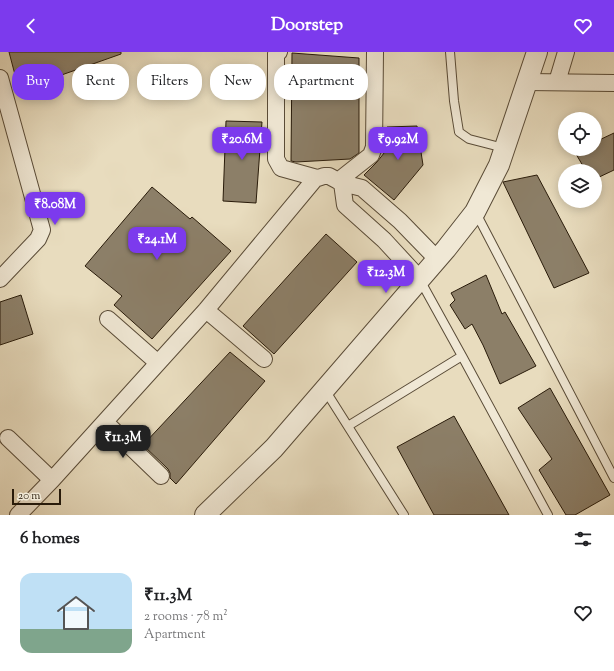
<!DOCTYPE html>
<meta charset="utf-8">
<style>
body{margin:0;font-family:"Sorts Mill Goudy",serif;background:#f6f6f6;color:#202124;height:100vh;display:flex;flex-direction:column;font-size:15px;white-space:nowrap}
*{box-sizing:border-box;margin:0}
p{font-size:13px;color:#757577}
.icon{flex:none;width:22px;height:22px;fill:none;stroke:currentColor;stroke-width:2;stroke-linecap:round;stroke-linejoin:round}
.map{position:relative;height:463px;overflow:hidden}
.sheet{display:flex;flex-direction:column;background:#fff;flex:1}
.sheet>*{flex:none}
.guide{position:absolute;left:12px;top:12px;width:400px;height:36px;display:flex;gap:8px}
.tools{position:absolute;left:558px;top:60px;display:grid;gap:8px}
.tools a{display:grid;place-items:center;width:44px;height:44px;border-radius:50%;background:#fff;box-shadow:0 2px 10px #0003;font-size:20px}
.scale{position:absolute;left:12px;bottom:10px;width:49px;box-sizing:border-box;padding-left:4px;border:2px solid #291b0a;border-top:0;font-size:11px;line-height:14px;white-space:nowrap;color:#291b0a;-webkit-text-stroke:3px #f0e8d5;paint-order:stroke}
.price{position:absolute;translate:-50% -34px;padding:0 9px;border-radius:8px;background:#7c3aed;color:#fff;font-size:13px;line-height:26px;filter:drop-shadow(0 1px 2px #0008)}
.price::after{content:'';position:absolute;left:50%;top:24px;width:12px;height:9px;margin-left:-6px;background:inherit;clip-path:polygon(0 0,100% 0,50% 100%)}
.price.active{background:#222;color:#fff}
ul{padding:0;list-style:none}
li{display:flex;align-items:center;gap:12px;height:100px;padding:0 20px}
li span{display:grid;place-items:center;flex:none;width:112px;height:80px;border-radius:12px;color:#555}
li>.icon{margin-inline-start:auto}
span .icon{width:48px;height:48px;fill:#fffc;stroke-width:1}
li b{font-size:17px}
h2{display:flex;justify-content:space-between;align-items:center;height:48px;padding:0 20px;font-size:17px}
.chip{padding:0 14px;border-radius:16px;background:#fff;box-shadow:0 2px 10px #0003;font-size:14px;line-height:36px}
.chip.active{background:#7c3aed;color:#fff}
header{display:flex;justify-content:space-between;align-items:center;height:52px;padding:0 20px;background:#7c3aed;color:#fff;font-size:18px;font-weight:700}
.map>svg:first-child{display:block}
.building{fill:#8c7f68;stroke:#291b0a}
.lines{fill:none;stroke-linecap:round;stroke-linejoin:round}
.service-casing{stroke:#594b37;stroke-width:10}
.minor-casing{stroke:#594b37;stroke-width:18}
.tertiary-casing{stroke:#594b37;stroke-width:22}
.service{stroke:#f0e8d5;stroke-width:8}
.minor{stroke:#f0e8d5;stroke-width:16}
.tertiary{stroke:#f0e8d5;stroke-width:20}
</style>
<header><svg class="icon" aria-label="back" viewBox="0 0 24 24"><path d="M15 5l-7 7 7 7"/></svg>Doorstep<svg class="icon" aria-label="heart" viewBox="0 0 24 24"><path d="M12 20l-8-8c-3-5 5-10 8-4 3-6 11-1 8 4z"/></svg></header>
<div class="map">
<svg width="614" height="463" viewBox="0 0 614 463">
<rect width="100%" height="100%" fill="#e8dcbe"/>
<filter id="stains"><feTurbulence type="fractalNoise" baseFrequency=".005" numOctaves="4"/><feColorMatrix values="0 0 0 0 .2 0 0 0 0 .09 0 0 0 0 .02 0 0 0 .5 -.17"/></filter>
<radialGradient id="worn" r=".72"><stop offset=".6" stop-color="#630" stop-opacity="0"/><stop offset="1" stop-color="#630" stop-opacity=".3"/></radialGradient>
<!-- building -->
<path class="building" d="M9 0H121V2L19 38Z
M292 1 359 6V101L350 107 296 110 291 109Z
M226 69 262 70 256 151 223 149Z
M417 74 423 113 394 148 364 123 377 110 388 96 387 75Z
M614 81V118L595 127V119H586L573 97H595V90Z
M537 123 589 221 554 236 503 130Z
M152 135 190 167 192 165 231 199 152 287 114 253 122 244 85 214Z
M326 182 357 210 274 302 243 274Z
M486 223 502 262 505 260 536 314 500 332 483 293 472 272 465 277 450 253 455 248 451 241Z
M21 243 33 282 0 293V250Z
M230 300 265 329 176 432 170 426V421L168 417 143 393Z
M550 336 610 443 575 463H566L539 418 552 407 518 356Z
M454 364 509 463H434L397 395Z"/>
<g class="lines">
<!-- service casing -->
<g class="service-casing">
<path id="service" d="M450 0 454 49 459 80 469 87 504 96
M476 161 614 426
M420 228 462 304
M325 338 404 463
M348 374 462 304 548 463"/>
</g>
<!-- minor casing -->
<g class="minor-casing">
<path id="minor" d="M279 0 276 2V107L281 116 317 126
M0 26 42 178 38 187 0 227
M527 30 614 31
M557 30 566 0
M338 129 371 103 374 95 375 0
M342 131 345 153 384 188 420 227
M206 258 264 307
M108 267 158 311
M105 370 161 424
M8 386 52 428
M18 463 52 428 206 258 315 127 324 124H329L342 131 362 136 400 169 437 207"/>
</g>
<!-- tertiary casing -->
<g class="tertiary-casing">
<path id="tertiary" d="M205 463 274 396 446 197 475 160 499 113 537 0"/>
</g>
<!-- service -->
<use href="#service" class="service"/>
<!-- minor -->
<use href="#minor" class="minor"/>
<!-- tertiary -->
<use href="#tertiary" class="tertiary"/>
</g>
<rect width="100%" height="100%" filter="url(#stains)"/>
<rect width="100%" height="100%" fill="url(#worn)"/>
</svg>
<div class="tools">
<a><svg class="icon" aria-label="locate" viewBox="0 0 24 24"><circle cx="12" cy="12" r="6"/><path d="M12 2v4M12 18v4M2 12h4M18 12h4"/></svg></a>
<a><svg class="icon" aria-label="layers" viewBox="0 0 24 24"><path d="M12 4l9 5-9 5-9-5zM3 14l9 5 9-5"/></svg></a>
</div>
<div class="scale">20 m</div>
<b class="price" style="left:242px;top:109px">₹20.6M</b>
<b class="price" style="left:398px;top:109px">₹9.92M</b>
<b class="price" style="left:55px;top:174px">₹8.08M</b>
<b class="price" style="left:157px;top:209px">₹24.1M</b>
<b class="price" style="left:386px;top:242px">₹12.3M</b>
<b class="price active" style="left:123px;top:407px">₹11.3M</b>
<div class="guide">
<a class="chip active">Buy</a>
<a class="chip">Rent</a>
<a class="chip">Filters</a>
<a class="chip">New</a>
<a class="chip">Apartment</a>
</div>
</div>
<section class="sheet">
<h2>6 homes<svg class="icon" aria-label="filters" viewBox="0 0 24 24"><path d="M4 7h16M4 17h16"/><circle cx="9" cy="7" r="2"/><circle cx="15" cy="17" r="2"/></svg></h2>
<ul>
<li><span style="background:linear-gradient(#bfe0f5 70%,#7fa58c 0)"><svg class="icon" aria-label="home" viewBox="0 0 24 24"><path d="M3 11l9-7 9 7M6 9v11h12V9"/></svg></span><div><b>₹11.3M</b><p>2 rooms · 78 m²</p><p>Apartment</p></div><svg class="icon" aria-label="heart" viewBox="0 0 24 24"><path d="M12 20l-8-8c-3-5 5-10 8-4 3-6 11-1 8 4z"/></svg></li>
</ul>
</section>
